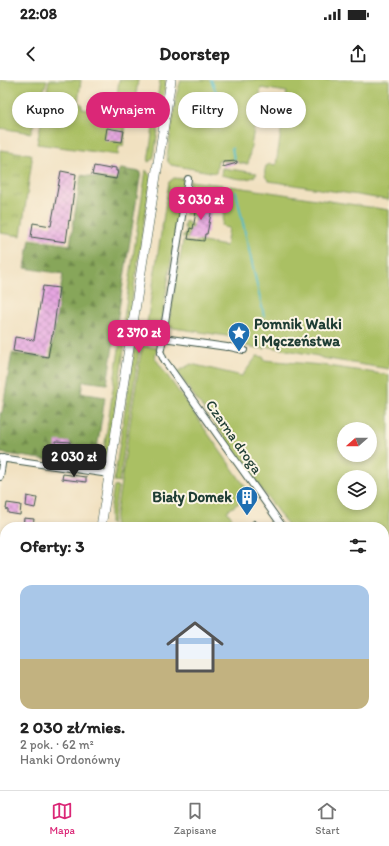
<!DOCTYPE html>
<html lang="pl">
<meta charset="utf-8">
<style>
body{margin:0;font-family:Itim,sans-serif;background:#f2f2f2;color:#222;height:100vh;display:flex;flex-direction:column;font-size:15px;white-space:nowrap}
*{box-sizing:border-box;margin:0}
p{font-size:13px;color:#767676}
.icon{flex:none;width:22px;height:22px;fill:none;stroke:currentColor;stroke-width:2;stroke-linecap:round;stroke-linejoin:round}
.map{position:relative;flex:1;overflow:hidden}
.drawer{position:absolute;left:0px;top:442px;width:389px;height:268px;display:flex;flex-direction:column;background:#fff;border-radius:16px 16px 0 0;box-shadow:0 2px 6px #0003}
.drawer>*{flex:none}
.banner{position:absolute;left:12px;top:12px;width:365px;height:36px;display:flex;gap:8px}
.needle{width:26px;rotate:249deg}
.buttons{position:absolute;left:337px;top:342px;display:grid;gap:8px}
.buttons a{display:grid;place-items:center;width:40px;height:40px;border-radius:50%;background:#fff;box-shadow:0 2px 6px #0003;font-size:20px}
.price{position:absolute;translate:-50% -34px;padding:0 9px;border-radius:8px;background:#db2777;color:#fff;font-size:13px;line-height:26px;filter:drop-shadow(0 1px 2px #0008)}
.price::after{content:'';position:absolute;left:50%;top:24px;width:12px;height:9px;margin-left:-6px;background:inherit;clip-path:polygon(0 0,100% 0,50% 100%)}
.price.selected{background:#222;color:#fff}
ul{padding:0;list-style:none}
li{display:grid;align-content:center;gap:8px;height:212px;padding:0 20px}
li span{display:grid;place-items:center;height:124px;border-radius:12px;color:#555}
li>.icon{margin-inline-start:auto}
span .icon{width:72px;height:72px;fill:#fffc;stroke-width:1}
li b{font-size:17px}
h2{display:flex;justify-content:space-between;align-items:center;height:48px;padding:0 20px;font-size:17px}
.chip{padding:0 14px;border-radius:18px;background:#fff;box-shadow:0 2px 6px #0003;font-size:14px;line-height:36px}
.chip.selected{background:#db2777;color:#fff}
.status{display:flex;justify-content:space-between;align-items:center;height:28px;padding:0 20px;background:#fff;direction:ltr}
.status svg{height:11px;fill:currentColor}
header{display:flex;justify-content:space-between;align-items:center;height:52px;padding:0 20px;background:#fff;font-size:18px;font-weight:800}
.menu{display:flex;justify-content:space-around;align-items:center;height:56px;border-top:1px solid #e0e0e0;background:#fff;font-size:11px;color:#767676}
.menu a{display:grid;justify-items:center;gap:2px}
.menu .selected{color:#db2777}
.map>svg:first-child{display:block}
.green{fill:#aac064;stroke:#647e4c;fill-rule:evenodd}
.forest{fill:url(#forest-firs);stroke:#537247}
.park{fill:url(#park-tufts);stroke:#647e4c}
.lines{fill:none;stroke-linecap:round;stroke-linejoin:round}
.stream{stroke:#4ebcc7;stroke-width:2}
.building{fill:url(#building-cross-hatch)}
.street-casing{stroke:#3e5649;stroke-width:8}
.secondary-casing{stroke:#3e5649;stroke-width:10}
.street{stroke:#fff;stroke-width:6}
.secondary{stroke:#fff;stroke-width:9}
.labels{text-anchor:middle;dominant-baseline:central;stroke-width:4;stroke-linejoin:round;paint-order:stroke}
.poi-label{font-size:15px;font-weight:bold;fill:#1f3d34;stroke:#fcf5e5;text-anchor:start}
.street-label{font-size:15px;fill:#1f3d34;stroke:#fcf5e5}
</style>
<div class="status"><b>22:08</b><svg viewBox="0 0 49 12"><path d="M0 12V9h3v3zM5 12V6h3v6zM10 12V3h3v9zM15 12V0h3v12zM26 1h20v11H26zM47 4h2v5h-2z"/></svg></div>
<header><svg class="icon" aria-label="back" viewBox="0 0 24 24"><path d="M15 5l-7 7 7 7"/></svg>Doorstep<svg class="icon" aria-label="share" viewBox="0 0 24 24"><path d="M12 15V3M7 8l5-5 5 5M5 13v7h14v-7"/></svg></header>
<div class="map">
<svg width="389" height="710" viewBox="0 0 389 710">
<defs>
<pattern id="forest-firs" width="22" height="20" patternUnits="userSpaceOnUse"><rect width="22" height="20" fill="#87a65a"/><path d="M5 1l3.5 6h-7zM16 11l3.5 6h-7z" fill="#6e884b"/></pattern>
<pattern id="park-tufts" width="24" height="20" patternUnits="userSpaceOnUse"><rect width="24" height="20" fill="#aac064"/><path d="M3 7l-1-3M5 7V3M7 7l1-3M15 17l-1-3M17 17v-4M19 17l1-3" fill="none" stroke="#8a9d53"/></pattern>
<pattern id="building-cross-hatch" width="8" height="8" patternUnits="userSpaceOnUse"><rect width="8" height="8" fill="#e6a6e1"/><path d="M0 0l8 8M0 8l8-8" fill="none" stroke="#ba88b7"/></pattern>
</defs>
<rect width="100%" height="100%" fill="#fcf5e5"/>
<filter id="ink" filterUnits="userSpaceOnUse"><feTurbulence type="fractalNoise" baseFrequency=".025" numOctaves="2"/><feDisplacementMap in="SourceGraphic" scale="8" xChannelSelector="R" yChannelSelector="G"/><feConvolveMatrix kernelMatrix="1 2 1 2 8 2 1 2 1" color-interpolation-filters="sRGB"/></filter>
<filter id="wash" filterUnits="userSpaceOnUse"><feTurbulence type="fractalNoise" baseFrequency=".012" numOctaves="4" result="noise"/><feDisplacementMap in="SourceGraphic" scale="16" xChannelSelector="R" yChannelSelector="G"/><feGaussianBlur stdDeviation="0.9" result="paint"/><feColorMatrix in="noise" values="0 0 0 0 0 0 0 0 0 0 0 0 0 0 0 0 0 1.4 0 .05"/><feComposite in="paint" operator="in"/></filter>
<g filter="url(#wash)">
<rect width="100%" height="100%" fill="#f1e1c1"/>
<!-- green -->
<path class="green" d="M0 0H47L31 53 0 48Z
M49 0H81L78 23 82 24V29L90 30 91 27 126 32 127 36 123 66H119L118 75 37 64Z
M119 0H138L133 36 129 28 119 25 116 23Z
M160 0H166L154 76 152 80 148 82Z
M181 0H389V120L269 101C264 97 264 92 266 86L270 84 276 85 287 12 261 8 248 84 218 80 216 93 171 85 168 82 167 77 176 16Z
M222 88 257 93C251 104 231 97 221 95Z
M146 90 151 97 126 259 121 258Z
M174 98 184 99 161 245 147 243 169 102Z
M190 101 223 105 222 120 220 121 212 120V121L199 119 196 136 185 134Z
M230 106 389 130V289L322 278 318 276 266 266 265 269 245 266 246 259 168 247 183 161 196 163 197 161 226 166 229 148 224 147 222 145 225 128 231 129 232 123 226 122Z
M185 141 189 142 188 144 194 145 193 149 190 148 188 159 183 158V155H185L186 148H184Z
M120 262 125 263 106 388 101 390Z
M135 265H140L119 402 114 401Z
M142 266 157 268 155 278 251 415 227 431 238 447H114Z
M257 276 264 277V280L321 285 389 295V547L385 572 384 447H289L177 292 191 284 242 296ZM344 349H370V375H344ZM344 397H370V423H344Z
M114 406 118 407 112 444H110V431Z
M384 629 389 640V689L385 710H74V705H384Z
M0 703H5V705H16L47 710H0Z"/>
<!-- forest -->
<path class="forest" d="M121 89 141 92 107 304 83 301 81 313 105 317 96 375 83 385 0 373V333H2L12 273 50 278 63 194 25 188 30 159 70 165 81 95 117 101 118 91Z"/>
<!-- park -->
<path class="park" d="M0 70 31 74 32 80 21 156 0 153Z"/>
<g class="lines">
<!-- stream -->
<path class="stream" d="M211 0 221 23
M232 68 234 79
M236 112 264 236"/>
</g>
<g id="blocks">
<!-- building -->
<path class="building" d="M107 48 124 51 122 62 105 60Z
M237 81V83L223 87V82Z
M94 86 110 89V87L116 88V91H118L116 99 92 95Z
M61 91 76 94 70 141 69 140 66 162 31 157 33 143 51 146Z
M198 120 213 123 207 154H205L204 161 188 159 190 148 193 149Z
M43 206 59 208 53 255H52L48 277 13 271 15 257 34 260Z
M56 361 70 362V366L79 367 78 373 69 372V375L55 374Z
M63 394 86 397V402L62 399Z
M27 416 37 418 35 428 26 426Z
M7 423 21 425 20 435 8 433V430L6 429Z
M24 438 34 439 33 447H23Z
M254 440 256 442 259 447H251L249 444Z
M2 506H5V549L3 561H5V572L0 571V519Z
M0 596 5 597V609L0 608Z
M0 688 5 689V701L0 700Z"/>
</g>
</g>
<g filter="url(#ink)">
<use href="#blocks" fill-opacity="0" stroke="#3e5649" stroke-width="1"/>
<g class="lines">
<!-- street casing -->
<g class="street-casing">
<path id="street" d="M165 242 188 99
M163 258 227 267
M230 267 244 270
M161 269 165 246
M161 273 163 278
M165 281 283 447
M0 378 109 394
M0 397 3 378
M384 580 387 585 386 617 389 625"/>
</g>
<!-- secondary casing -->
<g class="secondary-casing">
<path id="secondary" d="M101 447 171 0
M60 710 61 705"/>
</g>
<!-- street -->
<use href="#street" class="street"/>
<!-- secondary -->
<use href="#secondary" class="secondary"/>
</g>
</g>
<!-- icons -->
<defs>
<g id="sight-pin" transform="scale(1.15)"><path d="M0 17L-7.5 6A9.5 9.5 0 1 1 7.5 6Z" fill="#1f6fb2" stroke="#fcf5e5"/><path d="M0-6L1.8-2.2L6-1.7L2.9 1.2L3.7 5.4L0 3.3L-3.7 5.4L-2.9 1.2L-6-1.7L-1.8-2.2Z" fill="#fff"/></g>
<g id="building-pin" transform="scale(1.15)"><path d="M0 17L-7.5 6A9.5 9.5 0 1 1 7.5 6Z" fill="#1f6fb2" stroke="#fcf5e5"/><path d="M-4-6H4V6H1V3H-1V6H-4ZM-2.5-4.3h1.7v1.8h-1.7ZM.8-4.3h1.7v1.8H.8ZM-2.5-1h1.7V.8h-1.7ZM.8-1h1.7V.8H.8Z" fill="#fff"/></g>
</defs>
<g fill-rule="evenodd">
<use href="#sight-pin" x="239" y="253"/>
<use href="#building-pin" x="247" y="417"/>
</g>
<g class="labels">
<!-- poi labels -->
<g class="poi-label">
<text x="254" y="244">Pomnik Walki<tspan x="254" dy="17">i Męczeństwa</tspan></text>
<text x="232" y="417" text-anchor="end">Biały Domek</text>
</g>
<!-- street labels -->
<g class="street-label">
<text transform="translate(234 357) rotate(55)">Czarna droga</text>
</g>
</g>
</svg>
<div class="buttons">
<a><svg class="needle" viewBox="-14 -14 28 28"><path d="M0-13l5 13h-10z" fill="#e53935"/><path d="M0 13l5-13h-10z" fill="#767676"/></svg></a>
<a><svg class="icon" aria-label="layers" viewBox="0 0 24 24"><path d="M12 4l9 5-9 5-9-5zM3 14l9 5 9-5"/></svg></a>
</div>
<b class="price" style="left:201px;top:141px">3 030 zł</b>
<b class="price" style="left:139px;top:274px">2 370 zł</b>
<b class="price selected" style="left:74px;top:398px">2 030 zł</b>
<div class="banner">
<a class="chip">Kupno</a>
<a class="chip selected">Wynajem</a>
<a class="chip">Filtry</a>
<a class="chip">Nowe</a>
</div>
<section class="drawer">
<h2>Oferty: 3<svg class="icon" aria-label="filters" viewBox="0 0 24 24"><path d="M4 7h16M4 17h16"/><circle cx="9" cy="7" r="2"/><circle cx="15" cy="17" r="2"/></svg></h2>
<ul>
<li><span style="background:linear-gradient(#a9c7e8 60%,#c2b280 0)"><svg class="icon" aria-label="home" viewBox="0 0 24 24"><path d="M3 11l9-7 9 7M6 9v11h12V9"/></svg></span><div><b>2 030 zł/mies.</b><p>2 pok. · 62 m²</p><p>Hanki Ordonówny</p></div></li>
</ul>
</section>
</div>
<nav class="menu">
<a class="selected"><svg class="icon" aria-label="map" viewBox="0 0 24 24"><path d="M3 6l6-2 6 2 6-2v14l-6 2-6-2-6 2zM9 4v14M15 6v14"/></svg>Mapa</a>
<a><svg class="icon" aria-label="saved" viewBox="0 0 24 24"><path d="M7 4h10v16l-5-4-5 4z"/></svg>Zapisane</a>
<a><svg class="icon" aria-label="home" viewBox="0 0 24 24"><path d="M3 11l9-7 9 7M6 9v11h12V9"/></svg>Start</a>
</nav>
